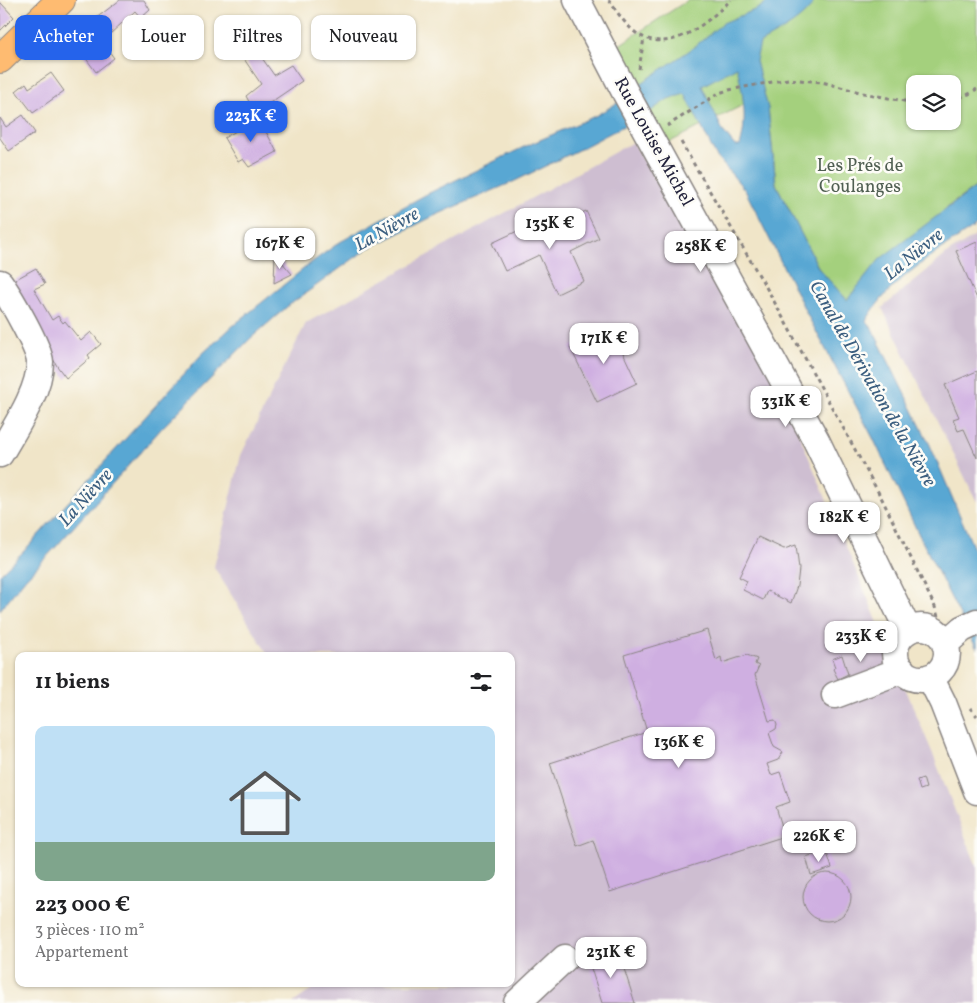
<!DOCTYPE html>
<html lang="fr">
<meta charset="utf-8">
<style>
body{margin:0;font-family:Vollkorn,serif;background:#f6f6f6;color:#202124;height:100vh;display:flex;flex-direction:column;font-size:19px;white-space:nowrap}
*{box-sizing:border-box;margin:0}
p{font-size:16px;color:#757577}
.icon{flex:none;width:28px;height:28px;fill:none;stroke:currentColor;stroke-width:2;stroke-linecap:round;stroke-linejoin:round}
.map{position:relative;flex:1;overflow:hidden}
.details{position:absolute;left:15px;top:652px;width:500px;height:335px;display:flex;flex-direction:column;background:#fff;border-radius:10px;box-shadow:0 1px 4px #0004}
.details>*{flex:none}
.banner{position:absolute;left:15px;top:15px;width:500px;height:45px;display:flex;gap:10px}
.tools{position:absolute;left:906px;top:75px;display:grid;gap:10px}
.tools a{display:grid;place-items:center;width:55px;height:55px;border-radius:10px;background:#fff;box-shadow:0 1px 4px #0004;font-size:25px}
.price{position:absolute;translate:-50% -42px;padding:0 11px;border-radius:10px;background:#fff;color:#222;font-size:16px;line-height:32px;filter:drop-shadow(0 1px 2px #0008)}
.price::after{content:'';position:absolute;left:50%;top:30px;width:15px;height:11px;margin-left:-8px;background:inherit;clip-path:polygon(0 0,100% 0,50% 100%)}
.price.active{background:#2563eb;color:#fff}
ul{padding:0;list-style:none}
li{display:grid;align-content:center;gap:10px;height:265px;padding:0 20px}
li span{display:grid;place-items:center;height:155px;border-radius:10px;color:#555}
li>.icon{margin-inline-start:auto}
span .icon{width:90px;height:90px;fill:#fffc;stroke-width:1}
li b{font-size:21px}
h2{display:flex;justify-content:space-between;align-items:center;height:60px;padding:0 20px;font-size:21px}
.chip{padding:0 18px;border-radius:10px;background:#fff;box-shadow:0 1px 4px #0004;font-size:18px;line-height:45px}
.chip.active{background:#2563eb;color:#fff}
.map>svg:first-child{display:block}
.industrial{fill:#cebed1}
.green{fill:#a4d07d;stroke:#63795c;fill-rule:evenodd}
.water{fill:#59a7d3;stroke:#3e6487;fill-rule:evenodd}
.building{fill:#cfafe1}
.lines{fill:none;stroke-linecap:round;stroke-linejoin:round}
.minor-casing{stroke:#898482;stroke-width:29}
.major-casing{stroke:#898482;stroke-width:30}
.path{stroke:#898482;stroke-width:3;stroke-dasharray:4 4;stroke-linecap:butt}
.minor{stroke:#fff;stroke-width:26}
.major{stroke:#febb71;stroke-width:28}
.labels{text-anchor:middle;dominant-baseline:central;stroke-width:5;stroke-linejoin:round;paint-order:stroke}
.street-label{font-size:18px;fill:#22223b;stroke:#fdfcf7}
.park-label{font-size:18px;fill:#505f52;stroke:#fdfcf7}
.water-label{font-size:19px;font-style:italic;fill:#3b5e7f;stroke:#fdfcf7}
</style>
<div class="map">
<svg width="977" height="1003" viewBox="0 0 977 1003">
<rect width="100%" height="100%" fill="#fdfcf7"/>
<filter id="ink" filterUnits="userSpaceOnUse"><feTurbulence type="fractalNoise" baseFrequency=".02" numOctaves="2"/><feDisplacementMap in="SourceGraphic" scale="10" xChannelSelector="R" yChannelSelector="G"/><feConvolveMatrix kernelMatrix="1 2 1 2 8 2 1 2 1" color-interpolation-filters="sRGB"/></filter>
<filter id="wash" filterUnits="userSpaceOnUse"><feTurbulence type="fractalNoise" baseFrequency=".0096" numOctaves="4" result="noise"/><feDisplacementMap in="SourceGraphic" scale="20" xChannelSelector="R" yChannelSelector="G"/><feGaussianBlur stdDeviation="1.12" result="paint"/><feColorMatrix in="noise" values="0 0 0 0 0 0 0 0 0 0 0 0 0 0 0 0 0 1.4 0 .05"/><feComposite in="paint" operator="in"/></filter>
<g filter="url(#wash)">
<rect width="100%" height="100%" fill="#f0e5c8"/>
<!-- industrial -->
<path class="industrial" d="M633 142 776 379 932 752 977 867V1003H293L320 984H511V656H269L214 567 241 455 306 323Z
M977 235V502L882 308 949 252Z"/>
<!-- green -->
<path class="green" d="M688 0H977V186L950 205 855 290 848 301 819 269 776 184 768 108 745 104 664 145 610 51ZM915 84H952V121H915Z"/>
<!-- water -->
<path class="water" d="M769 0H815C805 20 779 32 760 43L756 61 768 108 776 184 819 269 847 300 880 259 977 186V225C937 253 891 278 866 321L872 328 930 445 977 556V649L920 537 873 438 809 318 745 190 716 156 685 94 668 99 648 113 580 149 515 181 434 216 367 249 288 306 251 338 161 429 54 549 25 579 0 610V574L24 551 202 354 235 324 312 262 340 242 425 195 526 146 595 116 619 102 633 89 693 48 723 23 759 8ZM737 67C743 94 748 119 740 146H735L723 131 702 86Z"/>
<g id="blocks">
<!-- building -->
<path class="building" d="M120 0H144L150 10 141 18 135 11 109 35 95 19Z
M0 2 14 17 0 31Z
M97 35 114 58 96 72 79 49Z
M257 51 274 75 291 65 302 81 255 113 246 96 261 84 244 59Z
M51 73 64 91 33 113 16 91 26 83 29 88Z
M23 115 35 133 9 151 0 138V118L6 127Z
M257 115 277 152 249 167 243 159 238 162 224 138 248 124 247 121Z
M586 211 599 238 571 252 584 281 557 294 539 255 505 271 492 243 526 227 531 237Z
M977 242V299L956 251Z
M275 254 292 274 274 283Z
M36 268 45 284 34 289 52 320 58 316 63 323 65 321 81 341 91 332 101 344 88 355 90 358 66 378 57 366 19 297 9 283Z
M611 327 637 383 597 402 570 347Z
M977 371V458L964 429 958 431 953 419 959 417 945 385Z
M758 537 784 549 796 545 799 569 797 586 791 603 767 591 763 600 743 590 747 581 739 577Z
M707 630 716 660 721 657 722 663 747 655 757 659 755 664 759 666 755 675 769 721 775 720 777 725 776 729 769 733 774 747 783 752 778 760 767 764 771 775 780 772 790 802 776 807 785 836 610 892 593 840 577 846 550 763 647 732 624 655Z
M842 655 848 674 838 679 833 669 835 667 832 659Z
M923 778 926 788 920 790 917 780Z
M826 850 832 868 811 875 806 857Z
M803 897a24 24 0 1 1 48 0a24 24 0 1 1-48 0Z
M618 950 635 1003H602L588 959Z"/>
</g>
</g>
<g filter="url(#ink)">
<use href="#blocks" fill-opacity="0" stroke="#898482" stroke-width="1"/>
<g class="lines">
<!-- minor casing -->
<g class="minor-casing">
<path id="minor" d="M577 0 625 92 816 440 908 630
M0 283C10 297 39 347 40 362 40 392 14 429 0 454
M895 653a26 26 0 1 1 52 0a26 26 0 1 1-52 0Z
M945 644 962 629 977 622
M930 677 943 703 977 791
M835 695 902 670
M517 1003 565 958"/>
</g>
<!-- major casing -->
<g class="major-casing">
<path id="major" d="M0 59 61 0"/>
</g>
<!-- path -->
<path class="path" d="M609 0C616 11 630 32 643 37 676 52 708 21 731 0
M639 69 644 38
M952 100 969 94 977 89
M667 126 719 93 729 90 788 79 822 82 863 93 915 103
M681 142 770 294 882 499 935 607 939 620
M970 708 977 716"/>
<!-- minor -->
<use href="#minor" class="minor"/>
<!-- major -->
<use href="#major" class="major"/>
</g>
</g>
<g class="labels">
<!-- street labels -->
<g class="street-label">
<text transform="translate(653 142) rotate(61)">Rue Louise Michel</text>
</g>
<!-- park labels -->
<g class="park-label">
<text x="860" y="166">Les Prés de<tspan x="860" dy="21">Coulanges</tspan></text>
</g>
<!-- water labels -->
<g class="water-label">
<text transform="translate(387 230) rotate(-29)">La Nièvre</text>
<text transform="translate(914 255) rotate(-39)">La Nièvre</text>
<text transform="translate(872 384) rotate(60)">Canal de Dérivation de la Nièvre</text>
<text transform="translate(86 498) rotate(-48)">La Nièvre</text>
</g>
</g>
</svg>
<div class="tools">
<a><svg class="icon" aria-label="layers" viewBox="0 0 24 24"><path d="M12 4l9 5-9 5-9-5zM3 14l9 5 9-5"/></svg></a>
</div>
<b class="price active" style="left:251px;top:143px">223K €</b>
<b class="price" style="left:550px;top:250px">135K €</b>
<b class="price" style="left:280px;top:270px">167K €</b>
<b class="price" style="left:701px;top:273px">258K €</b>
<b class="price" style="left:604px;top:365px">171K €</b>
<b class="price" style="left:786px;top:428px">331K €</b>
<b class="price" style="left:844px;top:544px">182K €</b>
<b class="price" style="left:861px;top:663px">233K €</b>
<b class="price" style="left:679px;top:769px">136K €</b>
<b class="price" style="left:819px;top:863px">226K €</b>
<b class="price" style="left:611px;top:979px">231K €</b>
<div class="banner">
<a class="chip active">Acheter</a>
<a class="chip">Louer</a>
<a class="chip">Filtres</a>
<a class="chip">Nouveau</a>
</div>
<section class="details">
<h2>11 biens<svg class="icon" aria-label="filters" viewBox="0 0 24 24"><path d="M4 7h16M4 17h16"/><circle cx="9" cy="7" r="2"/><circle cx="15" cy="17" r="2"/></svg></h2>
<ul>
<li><span style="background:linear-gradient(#bfe0f5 75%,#7fa58c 0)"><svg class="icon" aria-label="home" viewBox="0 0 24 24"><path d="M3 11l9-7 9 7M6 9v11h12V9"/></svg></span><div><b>223 000 €</b><p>3 pièces · 110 m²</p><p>Appartement</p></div></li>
</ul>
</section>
</div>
